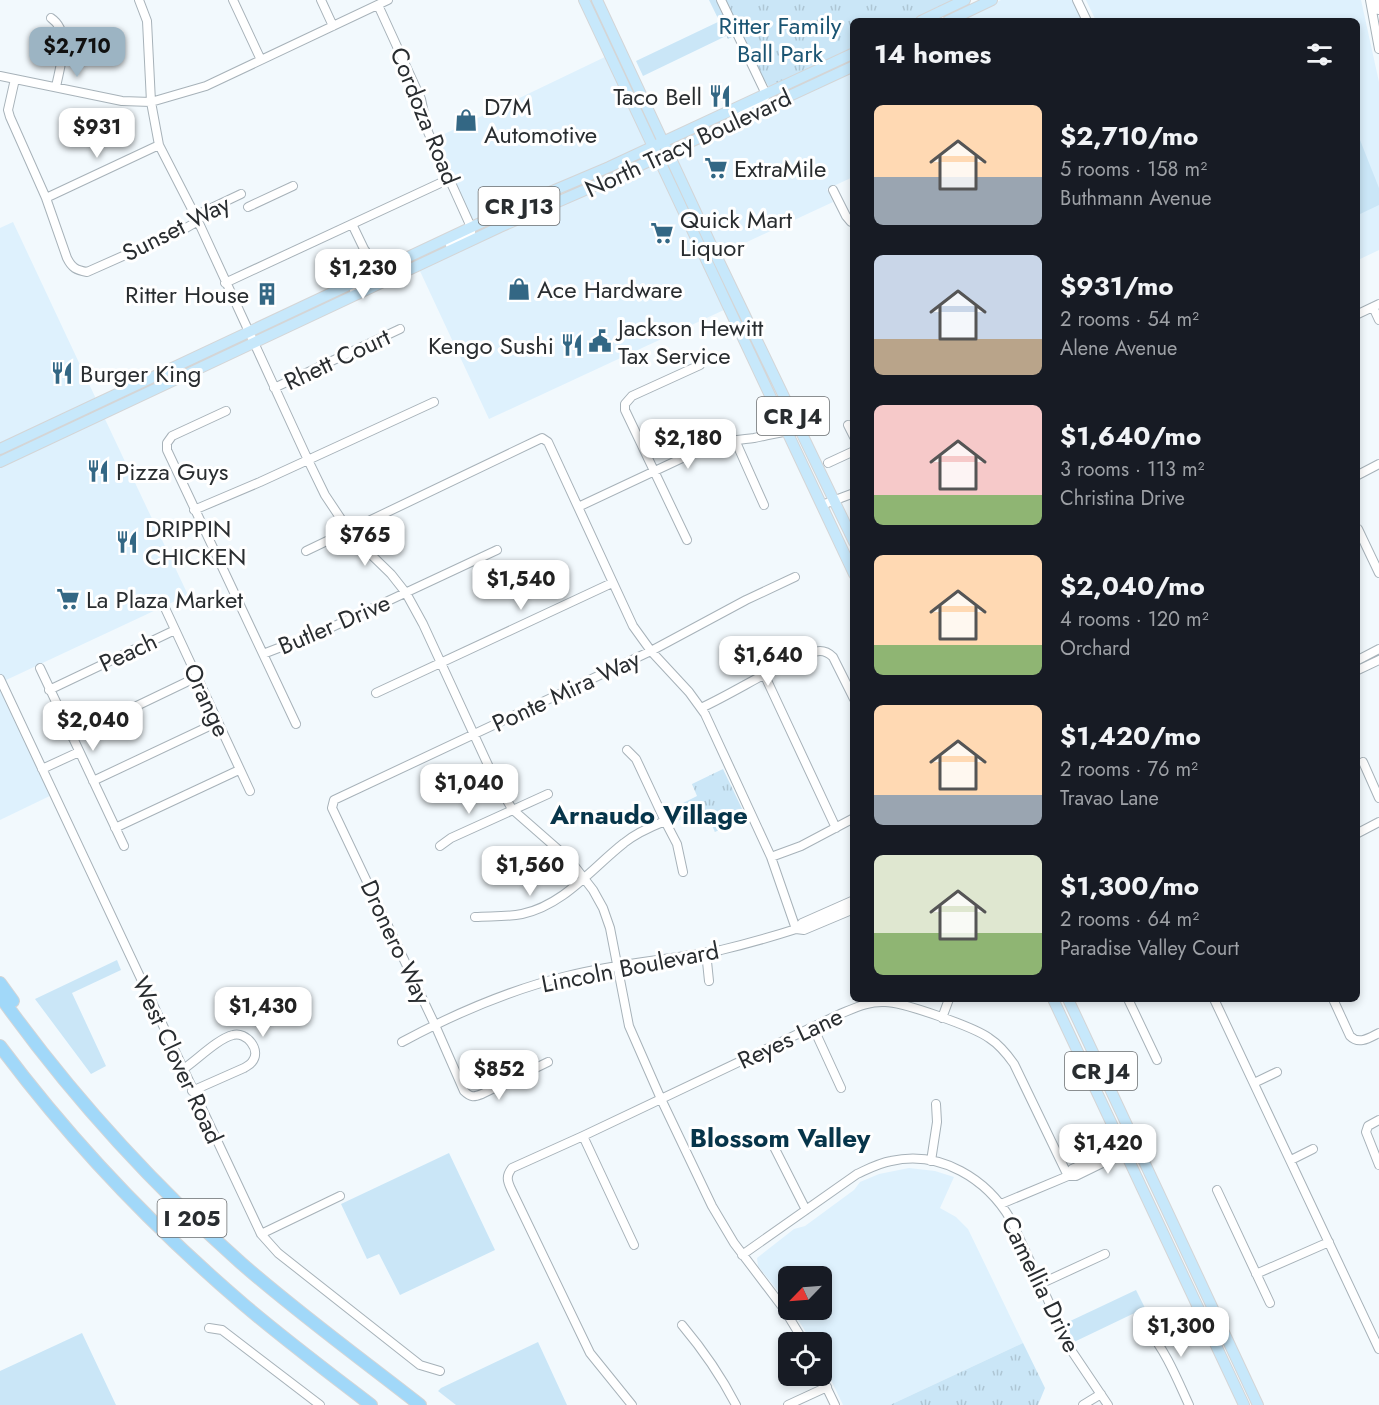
<!DOCTYPE html>
<meta charset="utf-8">
<style>
body{margin:0;font-family:Jost,sans-serif;background:#242831;color:#f1f3f6;height:100vh;display:flex;flex-direction:column;font-size:22px;white-space:nowrap}
*{box-sizing:border-box;margin:0}
p{font-size:20px;color:#9ea1a6}
.icon{flex:none;width:33px;height:33px;fill:none;stroke:currentColor;stroke-width:2;stroke-linecap:round;stroke-linejoin:round}
.map{position:relative;flex:1;overflow:hidden}
.panel{position:absolute;left:850px;top:18px;width:510px;height:984px;display:flex;flex-direction:column;background:#171b24;border-radius:9px;box-shadow:0 3px 9px #0003}
.panel>*{flex:none}
.needle{width:39px;rotate:245deg}
.tools{position:absolute;left:778px;top:1266px;display:grid;gap:12px}
.tools a{display:grid;place-items:center;width:54px;height:54px;border-radius:9px;background:#171b24;box-shadow:0 3px 9px #0003;font-size:30px}
.price{position:absolute;translate:-50% -51px;padding:0 14px;border-radius:12px;background:#fff;color:#222;font-size:20px;line-height:39px;filter:drop-shadow(0 2px 3px #0008)}
.price::after{content:'';position:absolute;left:50%;top:36px;width:18px;height:14px;margin-left:-9px;background:inherit;clip-path:polygon(0 0,100% 0,50% 100%)}
.price.selected{background:#9cb4c3;color:#111}
ul{padding:0;list-style:none}
li{display:flex;align-items:center;gap:18px;height:150px;padding:0 24px}
li span{display:grid;place-items:center;flex:none;width:168px;height:120px;border-radius:9px;color:#555}
li>.icon{margin-inline-start:auto}
span .icon{width:72px;height:72px;fill:#fffc;stroke-width:1}
li b{font-size:26px}
h2{display:flex;justify-content:space-between;align-items:center;height:72px;padding:0 24px;font-size:26px}
.map>svg:first-child{display:block}
.built{fill:#def1fd}
.green{fill:#cae6f7}
.park{fill:url(#park-tufts)}
.lines{fill:none;stroke-linecap:round;stroke-linejoin:round}
.minor-casing{stroke:#a7b2b9;stroke-width:10}
.major-casing{stroke:#d4d5d6;stroke-width:12}
.highway-casing{stroke:#d4d5d6;stroke-width:14}
.minor{stroke:#fff;stroke-width:8}
.major{stroke:#c7e8fb;stroke-width:10}
.highway{stroke:#a1d8f9;stroke-width:12}
.labels{text-anchor:middle;dominant-baseline:central;stroke-width:6;stroke-linejoin:round;paint-order:stroke}
.shield{fill:#fff;stroke:#696c6e;stroke-width:1.5}
.shield-label{font-size:22px;font-weight:bold;fill:#292d30}
.park-label{font-size:24px;fill:#1a5472;stroke:#fff}
.poi-label{font-size:24px;fill:#292d30;stroke:#fff;text-anchor:start}
.street-label{font-size:24px;fill:#292d30;stroke:#fff}
.neighbourhood-label{font-size:26px;font-weight:bold;fill:#07354a;stroke:#fff}
</style>
<div class="map">
<svg width="1379" height="1405" viewBox="0 0 1379 1405">
<defs>
<pattern id="park-tufts" width="24" height="20" patternUnits="userSpaceOnUse" patternTransform="scale(1.5)"><rect width="24" height="20" fill="#cae6f7"/><path d="M3 7l-1-3M5 7V3M7 7l1-3M15 17l-1-3M17 17v-4M19 17l1-3" fill="none" stroke="#aec6d4"/></pattern>
</defs>
<rect width="100%" height="100%" fill="#f2f9fd"/>
<!-- built -->
<path class="built" d="M1001 0H1075L1084 21H957Z
M1086 0H1361L1379 82V250L1358 260V21H1096Z
M607 56 648 147 474 224 434 139Z
M853 70V177L827 189 833 202 719 255 674 156Z
M656 161 726 309 489 419 419 269Z
M13 222 97 401 0 447V228Z
M104 417 188 595 4 681 58 792 0 820V466Z
M909 1168 935 1171 954 1177 940 1208 956 1217 968 1229 1023 1343 890 1405H843L822 1361V1342H812L792 1310H822V1276H789V1305L758 1266 757 1258 794 1229 805 1226 854 1190 860 1182 879 1174Z"/>
<!-- green -->
<path class="green" d="M720 21 726 36 643 76 636 61Z
M1358 135 1379 188V205L1358 215Z
M117 960 121 970 72 993 106 1066 91 1074 35 999Z
M449 1153 495 1250 400 1295 379 1254 367 1259 341 1204Z
M1136 1290 1145 1308 1074 1342 1066 1323Z
M82 1333 116 1405H0V1371Z
M538 1342 567 1405H456L438 1391 441 1388Z"/>
<!-- park -->
<path class="park" d="M709 0H956L911 21H854L853 48 769 87 735 35 728 39Z
M723 769 746 817 715 832 704 809 673 823 667 811 697 796 692 784Z
M1023 1343 1045 1388 1038 1405H890Z"/>
<g class="lines">
<!-- minor casing -->
<g class="minor-casing">
<path id="minor" d="M139 0 147 21 151 102 159 145 198 221 308 460 325 495 349 531 357 541 391 574 406 593 423 624 494 778 512 809 569 859 593 890 603 908 610 928 629 1026 661 1099 712 1206 734 1243 784 1309 804 1342
M233 0 261 60
M321 0 333 26
M721 0 766 94C763 108 746 107 738 119
M1077 0 1087 21
M1370 0 1379 49
M1377 0 1379 10
M378 5 421 99 428 132 471 227V234L450 245
M51 18C72 32 60 66 56 87
M0 76 122 101 151 102 206 86 388 0
M15 79 8 110 10 117 46 198 67 258C72 268 76 270 87 272L186 228 198 221 203 212 241 194
M833 190 846 216 851 222H854
M46 198 159 145
M248 207 293 186
M352 224 364 249
M364 249 374 263 375 272 365 257Z
M225 283 449 179
M354 290 372 281 375 272
M1373 307 1379 320
M1358 314 1379 304
M274 388 400 329
M226 411 172 436 167 443V450L296 724
M848 425 854 437
M735 440 764 505
M828 463 854 451
M1358 475 1379 464
M822 505 854 493
M578 507 708 446C723 441 738 440 754 438 770 435 784 430 801 431
M194 510 260 482 434 402
M1358 529 1379 573
M687 540 625 410V404L632 396 700 365
M306 551 542 438 548 442 633 626 651 651 689 692 705 714 771 857 796 929
M165 608 250 791
M263 654 328 629 497 550
M1358 660 1379 649
M40 668 124 846
M1358 670 1379 660
M764 674 836 828
M0 679 261 1234 278 1253 420 1365 440 1371
M49 690 175 630
M376 693 612 583
M701 708C731 694 759 676 789 662 799 658 810 651 820 651 826 651 829 653 833 657L854 699
M72 737 197 677
M627 750 636 759 665 821 677 844 683 872
M1363 762 1379 798
M42 769 79 752
M93 781 218 722
M115 828 239 770
M1358 833 1379 822
M440 846 451 838 548 794
M771 857 801 846 854 818
M475 917C490 916 507 917 522 914 564 905 592 868 624 843 636 833 650 827 665 821
M796 929 802 923 854 900
M706 952 709 981
M1128 999 1157 1060
M1214 999 1379 1349
M1333 999 1350 1036C1359 1045 1369 1038 1379 1033
M942 1018 949 999
M813 1027 841 1088
M402 1042C454 1014 509 990 567 976 618 963 670 960 721 950 746 944 771 937 796 929L804 930 854 909
M548 1062 482 1094C474 1097 471 1098 464 1091L435 1025 332 808 334 800 651 651 746 600 795 577
M182 1070C197 1060 217 1039 233 1035 246 1031 262 1050 252 1062 250 1065 247 1066 244 1068L192 1091
M1254 1083 1277 1072
M1379 1120 1368 1126 1366 1132 1379 1165
M583 1136 634 1245
M770 1139 806 1210
M1291 1160 1313 1149
M931 1161 937 1122 936 1104
M1068 1176 1072 1169 1127 1144
M1217 1190 1270 1303
M1001 1204 1068 1176H1076L1125 1152 1135 1143
M261 1234 340 1196
M742 1255 857 1174C868 1169 879 1163 891 1161 941 1150 987 1179 1011 1220L1071 1350 1108 1405
M1256 1274 1329 1242
M1040 1284 1105 1254
M682 1325C703 1350 721 1376 736 1405
M209 1328 222 1330 320 1405
M1147 1329C1166 1351 1177 1379 1189 1405
M821 1376 835 1405
M632 1405 590 1353 511 1189C507 1180 506 1176 512 1168L583 1136 840 1014C855 1008 869 1001 885 1002 903 1002 974 1027 989 1038 1000 1045 1007 1054 1014 1064L1068 1176
M788 1405 827 1387
M1083 1405 1101 1394"/>
</g>
<!-- major casing -->
<g class="major-casing">
<path id="major" d="M584 0 854 574
M597 0 714 251 854 542
M921 21 965 0
M948 21 992 0
M0 449 510 209 609 167 854 53
M0 462 500 227 615 177 854 66
M1053 999 1244 1405
M1068 999 1258 1405"/>
</g>
<!-- highway casing -->
<g class="highway-casing">
<path id="highway" d="M0 983 13 1001
M0 996C70 1094 151 1183 241 1263 298 1313 360 1358 420 1405
M0 1046C71 1141 153 1227 243 1304 284 1339 328 1372 371 1405"/>
</g>
<!-- minor -->
<use href="#minor" class="minor"/>
<!-- major -->
<use href="#major" class="major"/>
<!-- highway -->
<use href="#highway" class="highway"/>
</g>
<!-- icons -->
<defs>
<g id="restaurant-bare" transform="scale(1.8)"><path d="M-5-6h1v4h1v-4h1v4h1v-4h1v5L-1.5 .5V6h-2V.5L-5-1ZM5-6V6H3V1.5H1.5Q1.5-4 5-6Z" fill="#336784" stroke="#fff" stroke-width="2.5" paint-order="stroke"/></g>
<g id="shop-bare" transform="scale(1.8)"><path d="M-5-2.5h2.3a2.7 3.5 0 0 1 5.4 0H5L5.5 6h-11ZM-1.5-2.5h3a1.5 2.3 0 0 0-3 0Z" fill="#336784" stroke="#fff" stroke-width="2.5" paint-order="stroke"/></g>
<g id="supermarket-bare" transform="scale(1.8)"><path d="M-6-5.5h2.5l.6 2H6L4.5 2H-2.5L-4.4-4H-6ZM-1.5 3.2a1.3 1.3 0 1 0 .1 0ZM3 3.2a1.3 1.3 0 1 0 .1 0Z" fill="#336784" stroke="#fff" stroke-width="2.5" paint-order="stroke"/></g>
<g id="building-bare" transform="scale(1.8)"><path d="M-4-6H4V6H1V3H-1V6H-4ZM-2.5-4.3h1.7v1.8h-1.7ZM.8-4.3h1.7v1.8H.8ZM-2.5-1h1.7V.8h-1.7ZM.8-1h1.7V.8H.8Z" fill="#336784" stroke="#fff" stroke-width="2.5" paint-order="stroke"/></g>
<g id="civic-bare" transform="scale(1.8)"><path d="M-.6-6.5H3V-4.5H.6V-3L4-1V1h2V6H-6V1h2V-1L-.6-3ZM-1.2 2.5V6h2.4V2.5Z" fill="#336784" stroke="#fff" stroke-width="2.5" paint-order="stroke"/></g>
</defs>
<g fill-rule="evenodd">
<use href="#restaurant-bare" x="720" y="96"/>
<use href="#shop-bare" x="466" y="120"/>
<use href="#supermarket-bare" x="716" y="168"/>
<use href="#supermarket-bare" x="662" y="233"/>
<use href="#shop-bare" x="519" y="289"/>
<use href="#building-bare" x="267" y="294"/>
<use href="#civic-bare" x="600" y="341"/>
<use href="#restaurant-bare" x="572" y="345"/>
<use href="#restaurant-bare" x="62" y="373"/>
<use href="#restaurant-bare" x="98" y="471"/>
<use href="#restaurant-bare" x="127" y="542"/>
<use href="#supermarket-bare" x="68" y="599"/>
</g>
<g class="labels">
<!-- shield labels -->
<g class="shield">
<rect x="478.5" y="187" width="81" height="38" rx="4.5"/>
<rect x="757" y="397" width="72" height="38" rx="4.5"/>
<rect x="1065" y="1052" width="72" height="38" rx="4.5"/>
<rect x="157.5" y="1199" width="69" height="38" rx="4.5"/>
</g>
<g class="shield-label">
<text x="519" y="206">CR J13</text>
<text x="793" y="416">CR J4</text>
<text x="1101" y="1071">CR J4</text>
<text x="192" y="1218">I 205</text>
</g>
<!-- park labels -->
<g class="park-label">
<text x="780" y="25">Ritter Family<tspan x="780" dy="28">Ball Park</tspan></text>
</g>
<!-- poi labels -->
<g class="poi-label">
<text x="702" y="96" text-anchor="end">Taco Bell</text>
<text x="484" y="106">D7M<tspan x="484" dy="28">Automotive</tspan></text>
<text x="734" y="168">ExtraMile</text>
<text x="680" y="219">Quick Mart<tspan x="680" dy="28">Liquor</tspan></text>
<text x="537" y="289">Ace Hardware</text>
<text x="249" y="294" text-anchor="end">Ritter House</text>
<text x="618" y="327">Jackson Hewitt<tspan x="618" dy="28">Tax Service</tspan></text>
<text x="554" y="345" text-anchor="end">Kengo Sushi</text>
<text x="80" y="373">Burger King</text>
<text x="116" y="471">Pizza Guys</text>
<text x="145" y="528">DRIPPIN<tspan x="145" dy="28">CHICKEN</tspan></text>
<text x="86" y="599">La Plaza Market</text>
</g>
<!-- street labels -->
<g class="street-label">
<text transform="translate(425 116) rotate(68)">Cordoza Road</text>
<text transform="translate(688 143) rotate(-25)">North Tracy Boulevard</text>
<text transform="translate(176 228) rotate(-27)">Sunset Way</text>
<text transform="translate(337 359) rotate(-25)">Rhett Court</text>
<text transform="translate(334 624) rotate(-23)">Butler Drive</text>
<text transform="translate(128 652) rotate(-25)">Peach</text>
<text transform="translate(566 691) rotate(-25)">Ponte Mira Way</text>
<text transform="translate(207 700) rotate(65)">Orange</text>
<text transform="translate(396 942) rotate(65)">Dronero Way</text>
<text transform="translate(630 967) rotate(-11)">Lincoln Boulevard</text>
<text transform="translate(790 1038) rotate(-25)">Reyes Lane</text>
<text transform="translate(178 1060) rotate(65)">West Clover Road</text>
<text transform="translate(1041 1284) rotate(64)">Camellia Drive</text>
</g>
<!-- neighbourhood labels -->
<g class="neighbourhood-label">
<text x="649" y="815">Arnaudo Village</text>
<text x="780" y="1138">Blossom Valley</text>
</g>
</g>
</svg>
<div class="tools">
<a><svg class="needle" viewBox="-14 -14 28 28"><path d="M0-13l5 13h-10z" fill="#e53935"/><path d="M0 13l5-13h-10z" fill="#9ea1a6"/></svg></a>
<a><svg class="icon" aria-label="locate" viewBox="0 0 24 24"><circle cx="12" cy="12" r="6"/><path d="M12 2v4M12 18v4M2 12h4M18 12h4"/></svg></a>
</div>
<b class="price selected" style="left:77px;top:78px">$2,710</b>
<b class="price" style="left:97px;top:159px">$931</b>
<b class="price" style="left:363px;top:300px">$1,230</b>
<b class="price" style="left:688px;top:470px">$2,180</b>
<b class="price" style="left:365px;top:567px">$765</b>
<b class="price" style="left:521px;top:611px">$1,540</b>
<b class="price" style="left:768px;top:687px">$1,640</b>
<b class="price" style="left:93px;top:752px">$2,040</b>
<b class="price" style="left:469px;top:815px">$1,040</b>
<b class="price" style="left:530px;top:897px">$1,560</b>
<b class="price" style="left:263px;top:1038px">$1,430</b>
<b class="price" style="left:499px;top:1101px">$852</b>
<b class="price" style="left:1108px;top:1175px">$1,420</b>
<b class="price" style="left:1181px;top:1358px">$1,300</b>
<section class="panel">
<h2>14 homes<svg class="icon" aria-label="filters" viewBox="0 0 24 24"><path d="M4 7h16M4 17h16"/><circle cx="9" cy="7" r="2"/><circle cx="15" cy="17" r="2"/></svg></h2>
<ul>
<li><span style="background:linear-gradient(#ffd9b3 60%,#9aa5b1 0)"><svg class="icon" aria-label="home" viewBox="0 0 24 24"><path d="M3 11l9-7 9 7M6 9v11h12V9"/></svg></span><div><b>$2,710/mo</b><p>5 rooms · 158 m²</p><p>Buthmann Avenue</p></div></li>
<li><span style="background:linear-gradient(#c9d6e8 70%,#b9a48a 0)"><svg class="icon" aria-label="home" viewBox="0 0 24 24"><path d="M3 11l9-7 9 7M6 9v11h12V9"/></svg></span><div><b>$931/mo</b><p>2 rooms · 54 m²</p><p>Alene Avenue</p></div></li>
<li><span style="background:linear-gradient(#f6c9c9 75%,#8fb573 0)"><svg class="icon" aria-label="home" viewBox="0 0 24 24"><path d="M3 11l9-7 9 7M6 9v11h12V9"/></svg></span><div><b>$1,640/mo</b><p>3 rooms · 113 m²</p><p>Christina Drive</p></div></li>
<li><span style="background:linear-gradient(#ffd9b3 75%,#8fb573 0)"><svg class="icon" aria-label="home" viewBox="0 0 24 24"><path d="M3 11l9-7 9 7M6 9v11h12V9"/></svg></span><div><b>$2,040/mo</b><p>4 rooms · 120 m²</p><p>Orchard</p></div></li>
<li><span style="background:linear-gradient(#ffd9b3 75%,#9aa5b1 0)"><svg class="icon" aria-label="home" viewBox="0 0 24 24"><path d="M3 11l9-7 9 7M6 9v11h12V9"/></svg></span><div><b>$1,420/mo</b><p>2 rooms · 76 m²</p><p>Travao Lane</p></div></li>
<li><span style="background:linear-gradient(#dfe7d0 65%,#8fb573 0)"><svg class="icon" aria-label="home" viewBox="0 0 24 24"><path d="M3 11l9-7 9 7M6 9v11h12V9"/></svg></span><div><b>$1,300/mo</b><p>2 rooms · 64 m²</p><p>Paradise Valley Court</p></div></li>
</ul>
</section>
</div>
